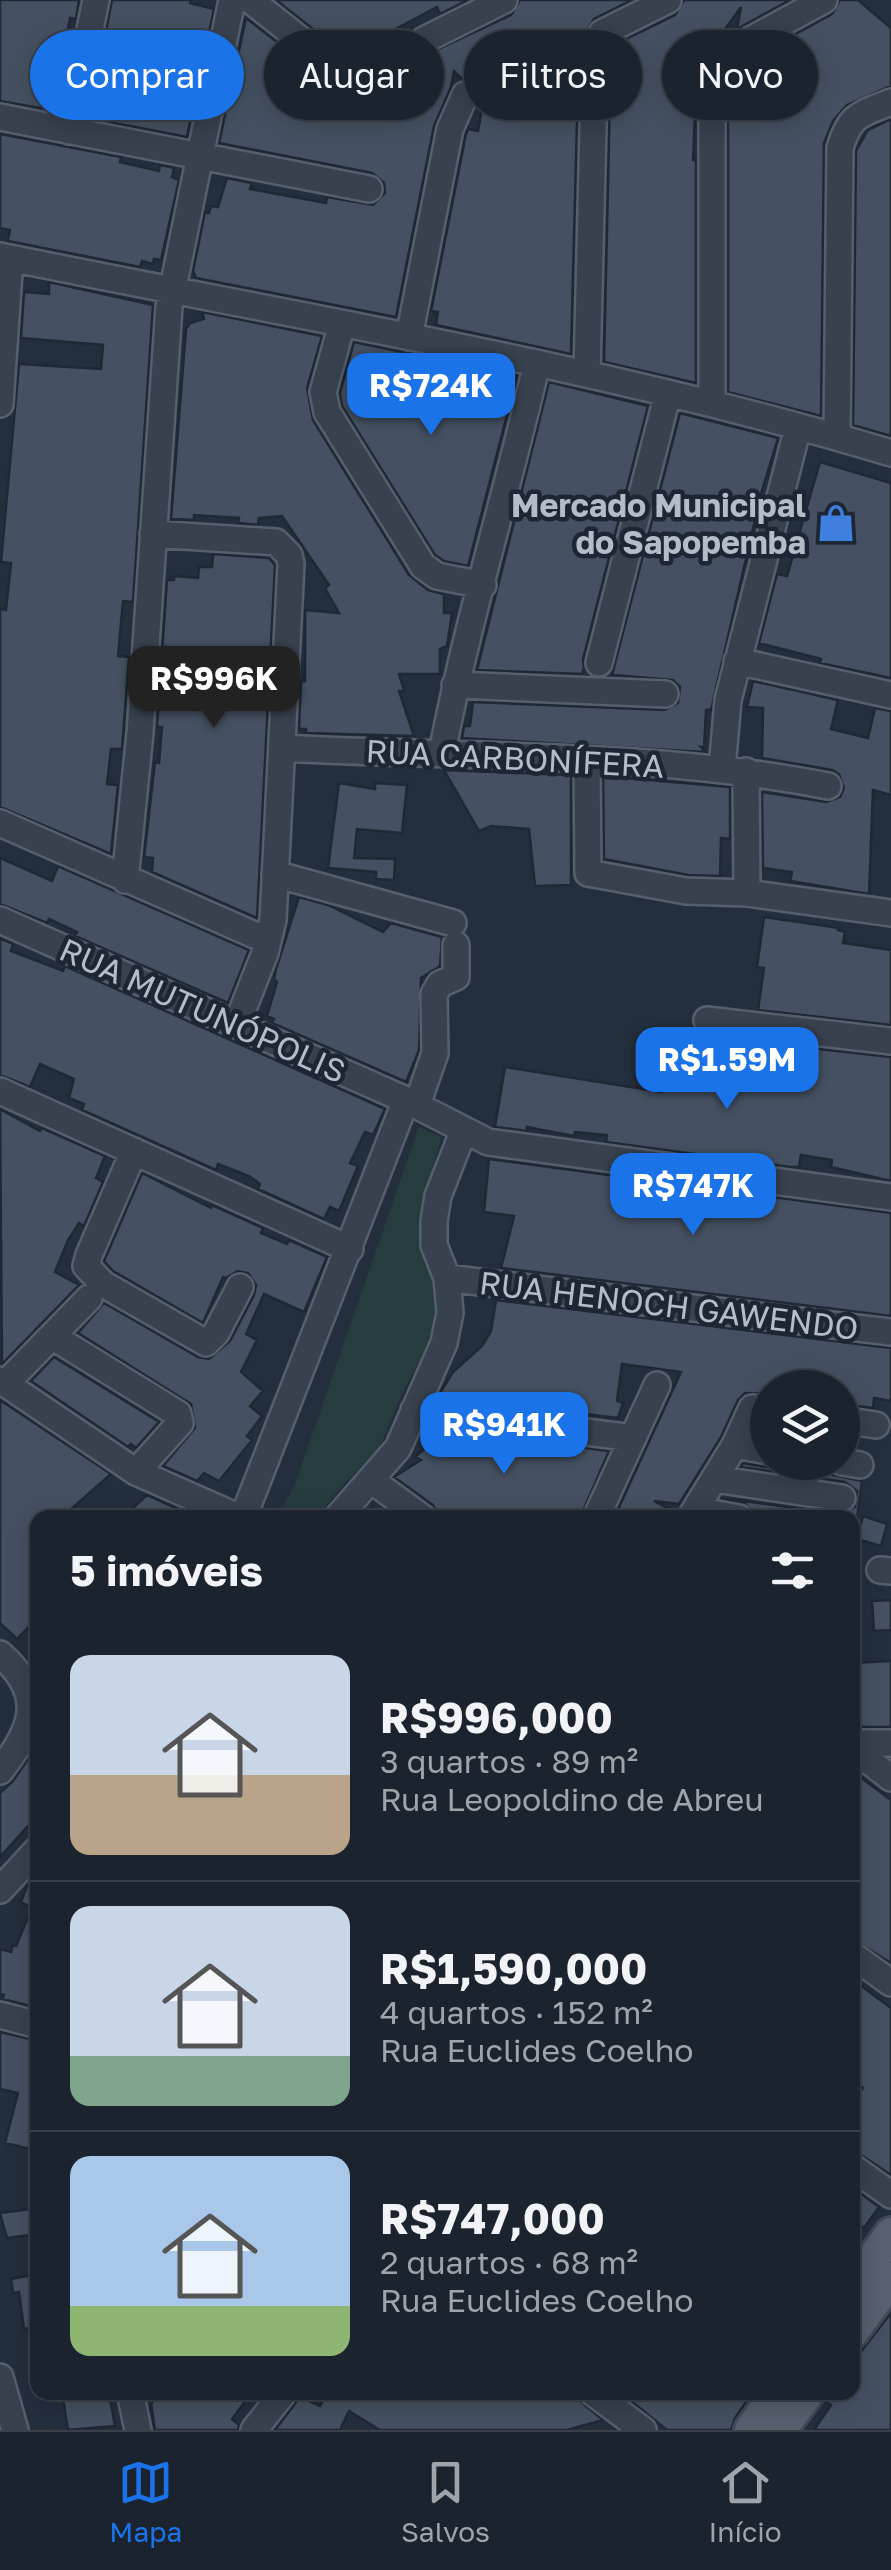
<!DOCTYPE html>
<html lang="pt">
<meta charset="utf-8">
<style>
body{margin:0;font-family:"Golos Text",sans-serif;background:#242b36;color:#f1f3f6;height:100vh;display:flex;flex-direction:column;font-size:38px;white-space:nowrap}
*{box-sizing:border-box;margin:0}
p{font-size:32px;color:#a0a4aa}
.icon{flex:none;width:55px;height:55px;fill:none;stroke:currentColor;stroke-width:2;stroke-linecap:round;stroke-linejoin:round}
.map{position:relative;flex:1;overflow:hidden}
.drawer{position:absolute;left:30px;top:1510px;width:830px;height:890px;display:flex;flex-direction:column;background:#1b232e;border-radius:20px;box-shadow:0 5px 25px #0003,0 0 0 2px #39404a}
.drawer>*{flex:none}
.top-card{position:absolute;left:30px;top:30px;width:832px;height:90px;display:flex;gap:20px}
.controls{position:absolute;left:750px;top:1370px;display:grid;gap:20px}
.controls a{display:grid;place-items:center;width:110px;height:110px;border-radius:50%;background:#1b232e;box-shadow:0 5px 25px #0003,0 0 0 2px #39404a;font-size:50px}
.price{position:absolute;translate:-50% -85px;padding:0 22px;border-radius:20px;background:#1a73e8;color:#fff;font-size:32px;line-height:65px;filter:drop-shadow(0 2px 5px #0008)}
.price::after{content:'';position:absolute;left:50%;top:60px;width:30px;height:22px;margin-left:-15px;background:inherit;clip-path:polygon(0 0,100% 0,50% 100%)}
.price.current{background:#222;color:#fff}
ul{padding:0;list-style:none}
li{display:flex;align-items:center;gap:30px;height:250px;padding:0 40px}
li+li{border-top:2px solid #39404a}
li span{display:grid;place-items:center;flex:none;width:280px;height:200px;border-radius:20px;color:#555}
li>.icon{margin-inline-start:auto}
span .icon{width:120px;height:120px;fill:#fffc;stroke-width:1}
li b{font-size:42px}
h2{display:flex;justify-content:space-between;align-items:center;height:120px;padding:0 40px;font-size:42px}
.pill{padding:0 35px;border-radius:45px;background:#1b232e;box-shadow:0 5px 25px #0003,0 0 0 2px #39404a;font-size:35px;line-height:90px}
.pill.current{background:#1a73e8;color:#fff}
.menu{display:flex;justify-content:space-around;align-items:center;height:140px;border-top:2px solid #39404a;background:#1b232e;font-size:28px;color:#a0a4aa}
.menu a{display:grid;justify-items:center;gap:5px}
.menu .current{color:#1a73e8}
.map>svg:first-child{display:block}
.grass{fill:#263c3f}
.building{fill:#455162;stroke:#1f2835;stroke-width:2.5}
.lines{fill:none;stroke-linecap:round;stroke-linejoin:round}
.minor-casing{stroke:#565f6c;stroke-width:30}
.major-casing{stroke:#414a57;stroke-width:38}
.minor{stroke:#38414e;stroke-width:25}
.major{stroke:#56606e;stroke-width:32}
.labels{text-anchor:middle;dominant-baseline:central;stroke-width:9;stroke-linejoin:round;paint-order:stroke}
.poi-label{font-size:32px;font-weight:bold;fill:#b4bcc9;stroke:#1d2633;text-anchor:end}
.street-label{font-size:32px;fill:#b4bcc9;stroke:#1d2633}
</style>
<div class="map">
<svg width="891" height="2430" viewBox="0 0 891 2430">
<rect width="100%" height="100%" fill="#242f3e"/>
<!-- grass -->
<path class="grass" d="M419 1127 441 1137 420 1219V1233L436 1291V1314L428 1344 401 1395 379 1449 339 1489 319 1515 276 1518 294 1487Z"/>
<!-- building -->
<path class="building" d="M0 0H79L76 19 70 18 62 61 67 62 56 111 0 101Z
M112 0H191L190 3 214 9 203 61 186 58 180 85 197 88 187 137 114 123 115 114 94 110 96 82Z
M276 0H468L440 14 437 7 394 30 408 41 414 53 424 56 511 15 520 0H632L594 19 579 44 571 354 436 325 438 312 431 311 466 134 468 129 478 131 483 102 477 85 462 79 454 71 451 87 434 126 396 317 196 278 193 271 205 212 209 213 211 206 218 207 227 178 252 183 250 189 326 203 327 197 373 205 385 193 384 183 372 173 219 143 246 18 376 119 390 121 401 109 396 94 366 71 369 64 341 51Z
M684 0H790L737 29 741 7 718 39 705 49 697 65 693 161 696 155V383L604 362 611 50 614 45 675 15Z
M840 0H858L891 28V86L847 105 833 121 824 143 821 416 728 392V75L731 69 832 14Z
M891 119V436L853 425 856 151 868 130Z
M0 134 121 157 120 162 159 171 160 165 174 168 172 177 179 180 161 260 154 259 153 264 142 261 140 267 8 241 10 230 0 228Z
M49 282 153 305 133 602 123 601 118 656 129 657 122 749H111L107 784 118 785 111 854 0 807V609L6 610 11 563 1 562 19 364 101 369 103 345 21 338 24 292 49 294Z
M202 312 322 336 307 388 313 420 409 575 428 590 444 594V613H452L447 646 440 649V674H399L404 690 399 691 414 736 306 733V729H299L301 681H305V610L339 613 325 588 329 585 282 516 259 518 258 525 238 523 239 518 194 515V520L171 519 186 329 190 323 204 319Z
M354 342 402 352 400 361 436 370 439 359 517 376 468 566 444 561 435 555 342 406 340 393Z
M549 382 648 406 583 659 584 668 582 674 477 670Z
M680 413 778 438 761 494 711 710H706L704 748 701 747 705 752 462 738 464 726H470L473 702 664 710 678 703 680 687 673 680 612 675Z
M820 462 891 483V678L820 663 821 659 759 643 777 574 787 576Z
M213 554 269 558 275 565 257 918 152 872 153 858 144 857 155 762 159 763 162 727H157L167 580H174V576L198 578 199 567H212Z
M753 681 838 700 831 729 868 738 875 708 891 711V795L873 790 869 894 790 881 792 872 763 868 762 792 826 802 840 797 844 788 839 774 832 770 762 758 763 708 747 707Z
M444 770 571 775V885L535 886 529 829 491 826 479 831Z
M603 776 730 787V839L721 838 720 876 688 875 604 859Z
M339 783 375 789V783L407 785 402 833 357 829 354 858 395 859 394 880 376 879V872L328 868Z
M0 858 52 881 58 866 249 950 228 1003 75 936 77 932 49 919 47 923 0 904Z
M299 897 328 905 383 932 391 923 442 937 440 966 421 978 419 1050 406 1082 272 1023 274 1019 267 1016 277 982 274 979 276 969Z
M764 917 839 928 838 930 845 932 843 943 891 950V1025L758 1010 764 968 757 967Z
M0 938 13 944 11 951 63 971 65 966 385 1109 373 1135 365 1132 350 1163 358 1166 339 1211 330 1207 324 1219 258 1189 260 1184 249 1176 218 1164 216 1170 82 1110 84 1104 69 1098 74 1079 40 1064 30 1087 0 1075Z
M810 1048 891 1057V1181L831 1167 832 1160 801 1155 799 1167H790L606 1142 607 1135 575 1132 574 1136 527 1127V1131L495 1127 505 1067 662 1092 664 1075 743 1087 746 1062 807 1069Z
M0 1109 40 1131 42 1128 105 1156 96 1178 103 1182 84 1226 79 1223 68 1240 55 1272 79 1285 2 1364Z
M489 1159 668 1183V1187L699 1191 700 1187 891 1213V1316L501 1268 514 1216 484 1212Z
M142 1173 211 1208 212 1205 263 1228 261 1233 287 1244 289 1240 327 1257 304 1312 264 1294 246 1334 257 1340 241 1372 263 1391 250 1406 262 1416 247 1436 252 1440 219 1481 204 1473 197 1481 163 1466 195 1428 191 1404 78 1333 104 1303 198 1357 209 1359 230 1341 254 1295 256 1285 248 1273 238 1271 226 1278 223 1277 203 1323 113 1271 104 1261Z
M496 1300 891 1348V1401L874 1398 873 1408 842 1404V1388L768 1384V1394L745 1393 738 1400 721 1437 679 1504 654 1501 675 1512 674 1518H614L681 1372 622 1364 617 1401 623 1403 618 1418 438 1396 453 1372 482 1346 491 1331Z
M54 1357 159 1422 136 1448 131 1444 128 1447 31 1381Z
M0 1400 111 1474 61 1518H38V1617L17 1639 0 1623Z
M446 1430 609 1451 580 1518H439L433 1505 394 1477 421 1460 415 1457Z
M779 1462 826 1464 832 1475 862 1481 857 1518H784L755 1514 743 1502 721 1498 840 1514 855 1507 857 1491 845 1482 741 1467 743 1463 766 1467Z
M147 1495 194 1516 196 1518H122Z
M863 1516 887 1524 881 1546 857 1539Z
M891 1600V1630L874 1631 872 1601Z
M891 1661V1727H852V1663Z
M38 1744V1814L30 1828 28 1826 0 1857V1793L13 1781Z
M852 1771 891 1800V1963L852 1939Z
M38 1873V2008L3 1999 4 1995 0 1994V1949L11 1952 13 1945 16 1946 32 1908 21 1902 28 1883Z
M852 1979 891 2008V2175L852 2149V2102L863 2088 852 2079Z
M0 2032 38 2041V2151L5 2143 18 2093 0 2089Z
M852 2187 879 2207 864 2228 852 2219Z
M38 2208V2234L7 2238 0 2213Z
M38 2274V2327L24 2329 19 2292 13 2293 11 2279Z
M891 2313V2430H814L831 2405 825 2401 828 2392H852V2363Z
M62 2392H109L115 2426 68 2430Z
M161 2392H252L232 2419 239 2425 238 2430H155L151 2404Z
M328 2392H569L603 2420 567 2430H380L349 2411 340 2430H275L300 2397 320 2406Z
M620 2392H753L735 2418 731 2430H667Z"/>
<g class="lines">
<!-- minor casing -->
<g class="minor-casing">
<path id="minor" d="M250 0 385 106
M424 40 504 0
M0 117 369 189
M69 131 96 0
M0 256C298 317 599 365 891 453
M342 324 323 392 327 412 423 566 437 576 483 585
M409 337 450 129 465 95
M587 374 595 45 602 33 668 0
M0 404 10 258
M712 404V71L719 57 824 0
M837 437 840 148C850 114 861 114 891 102
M153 534 276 542 289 555 291 564 273 920 265 953 237 1024
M737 661 891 695
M599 663 668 393
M455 685 665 694
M283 748C465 758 649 751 828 786
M442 753C467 622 507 493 537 363
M587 760 588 873 686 891 747 893
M722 769 728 700 798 427
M746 771 747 893 891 913
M0 823 268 941
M275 874 453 923
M125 880 140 733 169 307 232 0
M0 920 406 1100 488 1142 891 1197
M707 1020 891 1041
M0 1091 350 1249
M417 1105 435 1053 434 994 440 984 456 977V945
M134 1151 89 1255 86 1266 103 1284 206 1343 216 1333 240 1287
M447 1278 891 1332
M52 1336 178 1414 180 1423 136 1472
M0 1380 136 1472 240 1518
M5 1384 89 1298
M414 1410 633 1438
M842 1420 876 1425
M735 1445 768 1451
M842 1462 860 1465
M714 1479 842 1498
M371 1480 423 1518
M695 1510 739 1518
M243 1518 406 1100
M337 1518 398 1448 444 1343 450 1313 447 1278 434 1245V1221L438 1196 463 1132
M596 1518 657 1385
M690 1518 735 1445 752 1408 768 1410
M880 1570 891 1571
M0 1654C47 1695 33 1729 0 1771
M852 1743H891
M852 1748 891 1778
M0 1890 38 1849
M852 1955 891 1983
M0 2015 38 2025
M852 2167 891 2195
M0 2377 15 2430
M130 2392 138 2430
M592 2392 643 2430
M254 2430 284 2392"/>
</g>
<!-- major casing -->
<g class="major-casing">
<path id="major" d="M852 2288 891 2234
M852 2332 891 2279
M751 2430 778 2392
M780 2430 808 2392"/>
</g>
<!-- minor -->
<use href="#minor" class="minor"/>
<!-- major -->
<use href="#major" class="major"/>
</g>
<!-- icons -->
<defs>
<g id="shop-bare" transform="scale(3)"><path d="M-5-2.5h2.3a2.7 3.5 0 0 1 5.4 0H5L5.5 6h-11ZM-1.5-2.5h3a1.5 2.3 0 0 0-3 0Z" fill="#3f7fe0" stroke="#1d2633" stroke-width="2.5" paint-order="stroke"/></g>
</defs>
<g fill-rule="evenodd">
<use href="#shop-bare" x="836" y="523"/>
</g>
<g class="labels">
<!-- poi labels -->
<g class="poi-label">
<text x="806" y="505">Mercado Municipal<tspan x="806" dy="37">do Sapopemba</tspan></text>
</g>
<!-- street labels -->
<g class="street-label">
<text transform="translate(515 758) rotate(3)">RUA CARBONÍFERA</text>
<text transform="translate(203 1010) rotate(24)">RUA MUTUNÓPOLIS</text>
<text transform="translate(669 1305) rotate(7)">RUA HENOCH GAWENDO</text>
</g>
</g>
</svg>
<div class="controls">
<a><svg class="icon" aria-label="layers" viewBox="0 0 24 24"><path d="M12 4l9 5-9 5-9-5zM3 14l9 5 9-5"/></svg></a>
</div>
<b class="price" style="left:431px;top:438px">R$724K</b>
<b class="price current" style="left:214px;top:731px">R$996K</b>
<b class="price" style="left:727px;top:1112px">R$1.59M</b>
<b class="price" style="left:693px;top:1238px">R$747K</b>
<b class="price" style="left:504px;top:1477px">R$941K</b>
<div class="top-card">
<a class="pill current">Comprar</a>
<a class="pill">Alugar</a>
<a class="pill">Filtros</a>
<a class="pill">Novo</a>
</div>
<section class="drawer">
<h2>5 imóveis<svg class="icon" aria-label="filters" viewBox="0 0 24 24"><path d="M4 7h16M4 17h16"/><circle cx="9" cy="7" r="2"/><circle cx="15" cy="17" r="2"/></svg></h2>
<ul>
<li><span style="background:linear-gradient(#c9d6e8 60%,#b9a48a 0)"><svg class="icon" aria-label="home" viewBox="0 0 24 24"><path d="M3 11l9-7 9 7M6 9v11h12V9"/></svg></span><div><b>R$996,000</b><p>3 quartos · 89 m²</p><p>Rua Leopoldino de Abreu</p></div></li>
<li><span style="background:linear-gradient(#c9d6e8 75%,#7fa58c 0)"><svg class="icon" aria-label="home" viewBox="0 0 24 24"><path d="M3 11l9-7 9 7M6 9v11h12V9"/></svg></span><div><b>R$1,590,000</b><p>4 quartos · 152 m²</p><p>Rua Euclides Coelho</p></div></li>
<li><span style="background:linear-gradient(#a9c7e8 75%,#8fb573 0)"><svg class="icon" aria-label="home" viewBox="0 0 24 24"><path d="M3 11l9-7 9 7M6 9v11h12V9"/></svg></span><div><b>R$747,000</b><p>2 quartos · 68 m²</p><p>Rua Euclides Coelho</p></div></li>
</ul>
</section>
</div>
<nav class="menu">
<a class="current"><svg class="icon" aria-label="map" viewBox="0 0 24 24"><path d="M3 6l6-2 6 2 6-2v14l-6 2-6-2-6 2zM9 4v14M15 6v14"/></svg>Mapa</a>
<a><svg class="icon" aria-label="saved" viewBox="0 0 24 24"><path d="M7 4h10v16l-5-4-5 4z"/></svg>Salvos</a>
<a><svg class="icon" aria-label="home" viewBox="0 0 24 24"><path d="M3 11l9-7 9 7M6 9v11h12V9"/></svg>Início</a>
</nav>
